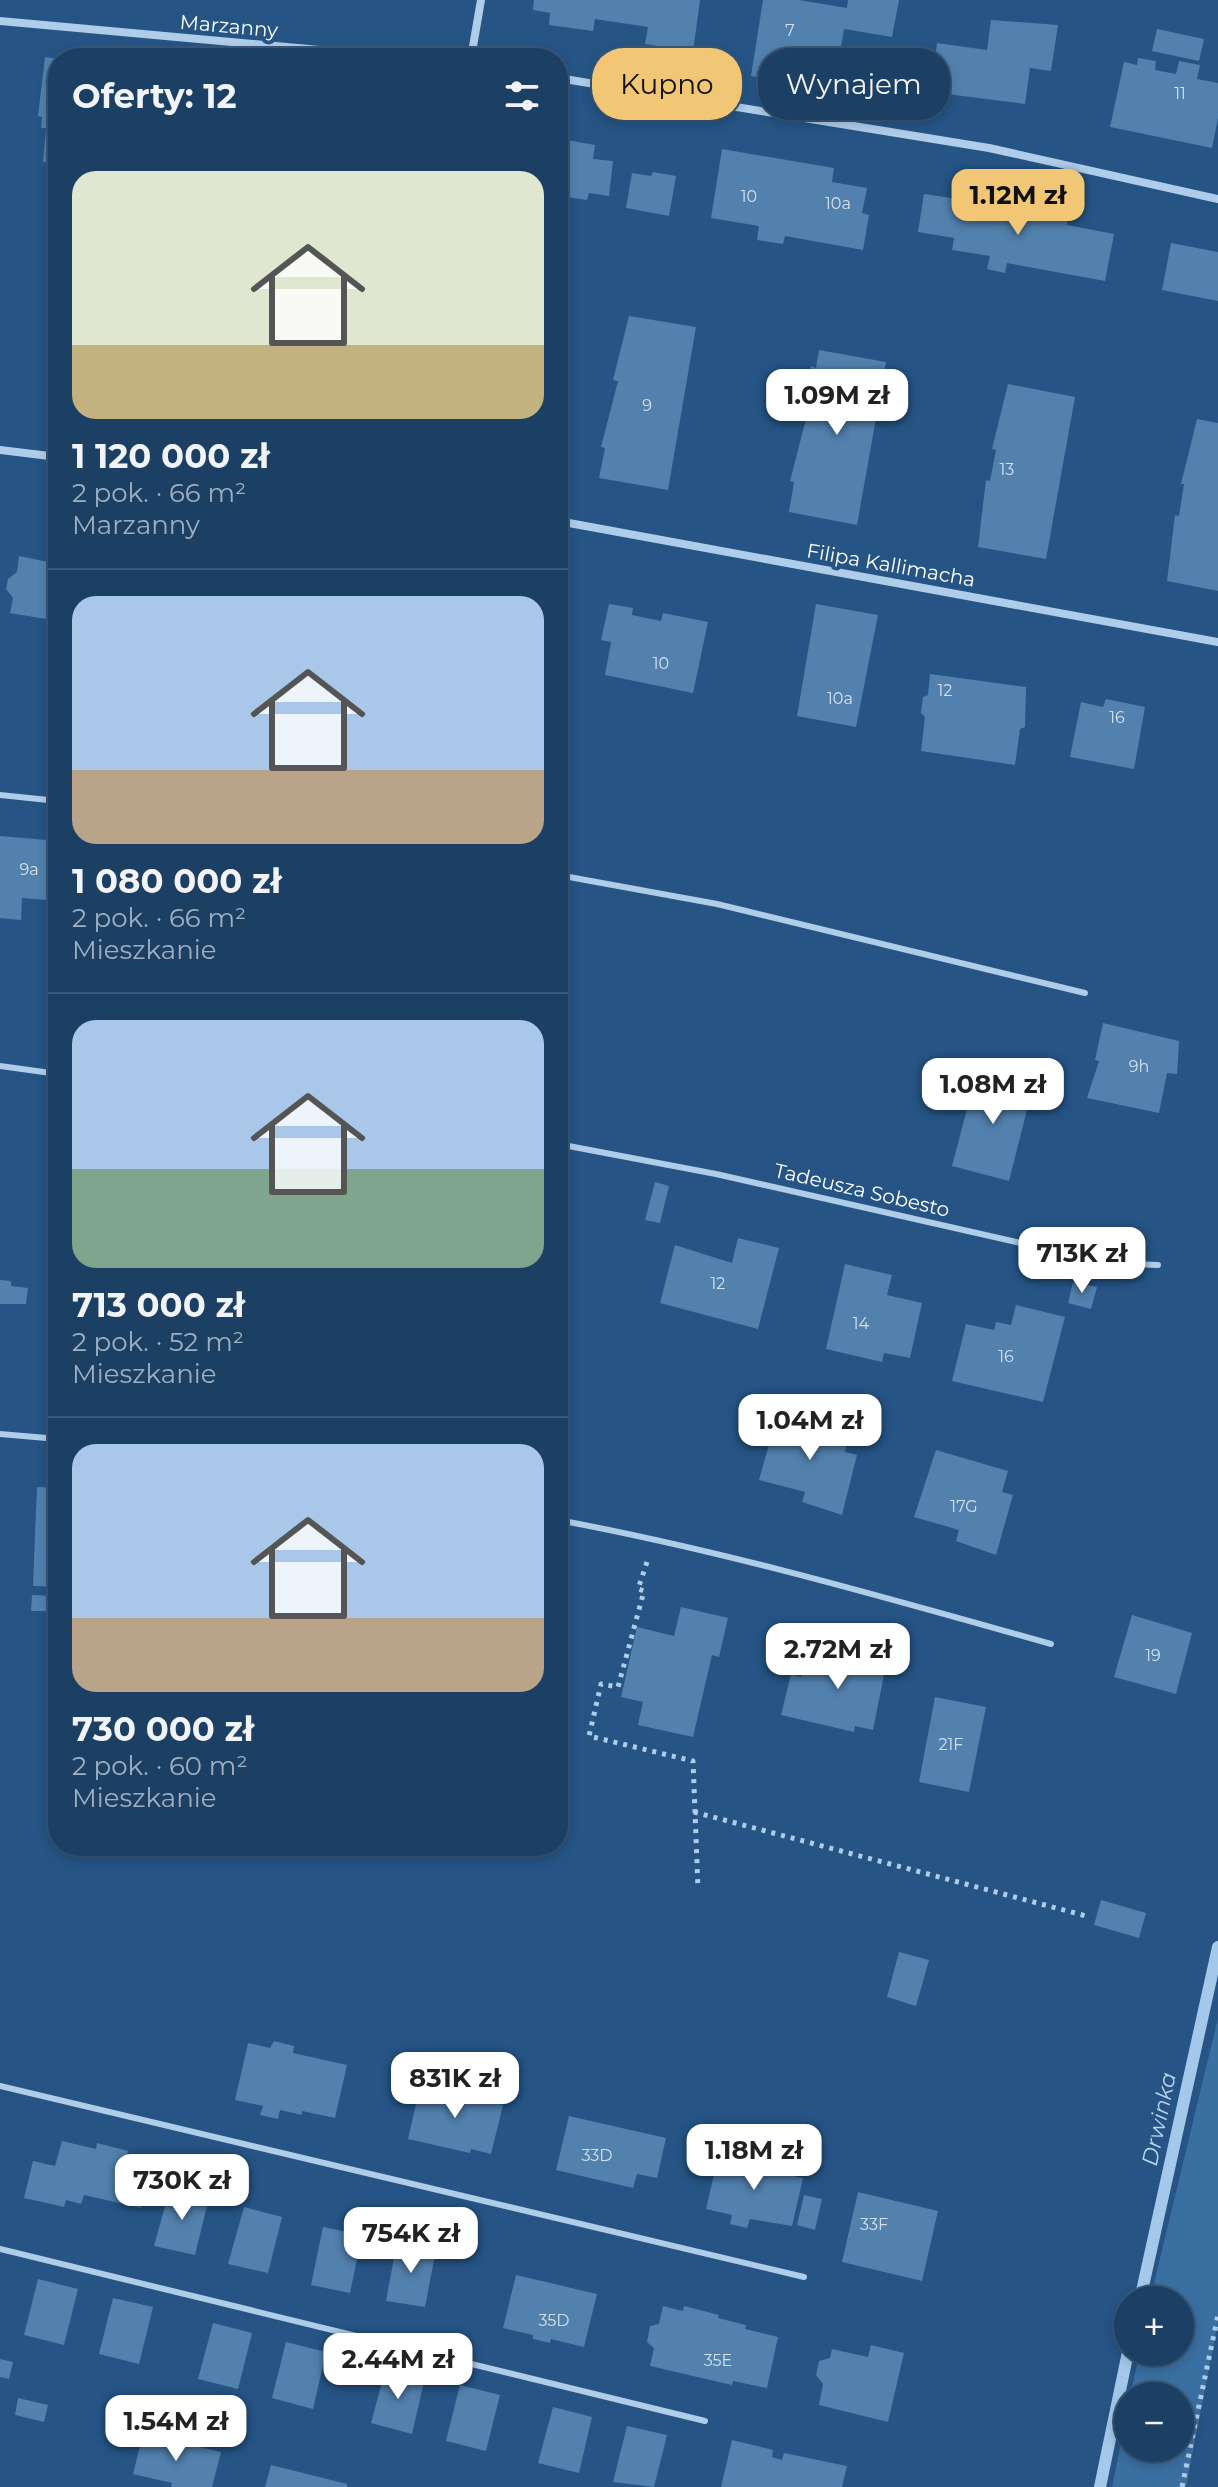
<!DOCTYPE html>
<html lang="pl">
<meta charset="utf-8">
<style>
body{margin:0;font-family:Montserrat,sans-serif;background:#294a6d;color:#f1f3f6;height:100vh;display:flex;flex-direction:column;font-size:30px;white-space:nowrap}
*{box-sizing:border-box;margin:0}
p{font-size:26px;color:#a0afbf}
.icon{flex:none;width:44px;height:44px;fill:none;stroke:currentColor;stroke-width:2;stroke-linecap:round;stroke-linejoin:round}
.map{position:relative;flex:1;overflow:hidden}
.drawer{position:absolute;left:48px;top:48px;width:520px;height:1808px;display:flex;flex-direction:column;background:#1c3f64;border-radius:32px;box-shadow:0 4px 12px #0003,0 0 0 2px #3a5878}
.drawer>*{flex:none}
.guide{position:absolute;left:592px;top:48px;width:506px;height:72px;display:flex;gap:16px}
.tools{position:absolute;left:1114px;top:2286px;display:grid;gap:16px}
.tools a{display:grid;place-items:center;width:80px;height:80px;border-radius:50%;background:#1c3f64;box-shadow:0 4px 12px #0003,0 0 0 2px #3a5878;font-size:40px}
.price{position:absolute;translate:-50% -68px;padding:0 18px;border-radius:16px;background:#fff;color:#222;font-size:26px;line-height:52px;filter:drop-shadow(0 2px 4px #0008)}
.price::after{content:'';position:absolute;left:50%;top:48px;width:24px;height:18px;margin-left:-12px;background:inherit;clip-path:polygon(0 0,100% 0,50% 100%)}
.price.active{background:#f1c674;color:#111}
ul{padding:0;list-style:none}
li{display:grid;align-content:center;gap:16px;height:424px;padding:0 24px}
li+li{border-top:2px solid #3a5878}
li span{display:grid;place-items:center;height:248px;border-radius:24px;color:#555}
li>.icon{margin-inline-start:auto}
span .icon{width:144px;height:144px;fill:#fffc;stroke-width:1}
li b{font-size:34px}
h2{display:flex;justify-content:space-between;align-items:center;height:96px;padding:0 24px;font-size:34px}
.pill{padding:0 28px;border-radius:32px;background:#1c3f64;box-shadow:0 4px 12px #0003,0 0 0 2px #3a5878;font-size:28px;line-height:72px}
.pill.active{background:#f1c674;color:#111}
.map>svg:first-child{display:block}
.green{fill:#3a6fa1}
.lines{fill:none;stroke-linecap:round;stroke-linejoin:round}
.stream{stroke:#a4c8e9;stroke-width:12}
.building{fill:#5281ae}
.path{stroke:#afcce8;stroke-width:5;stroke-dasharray:4 6;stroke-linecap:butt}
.lane{stroke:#afcce8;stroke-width:6}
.street{stroke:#afcce8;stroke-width:8}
.labels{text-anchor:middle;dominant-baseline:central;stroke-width:8;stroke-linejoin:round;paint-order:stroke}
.number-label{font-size:16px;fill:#d4e0eb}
.street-label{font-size:20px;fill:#fff;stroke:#255485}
.water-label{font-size:22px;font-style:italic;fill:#bbd6ef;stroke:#255485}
</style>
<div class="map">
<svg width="1218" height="2487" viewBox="0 0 1218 2487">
<rect width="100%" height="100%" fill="#255485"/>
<!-- green -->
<path class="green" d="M1218 2018V2321L1186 2487H1112L1128 2408V2448H1180V2396H1130L1140 2352H1180V2300H1150Z"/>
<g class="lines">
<!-- stream -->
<path class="stream" d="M1140 2300 1218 1947
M1100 2487 1128 2352"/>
</g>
<!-- building -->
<path class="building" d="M534 0H700L693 52 645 44 648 27 595 19 593 31 549 25 550 13 533 10Z
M763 0H799L847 8 848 0H899L892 37 844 29 834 89 751 76Z
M991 20 1058 25 1051 71 1030 68 1025 104 931 92 937 43 987 50Z
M1157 29 1204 39 1199 61 1152 51Z
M45 57 58 59V164L43 162 46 128H41L42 117 38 116Z
M1138 58 1156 61 1155 70 1176 74 1179 61 1200 65 1197 79 1218 83V118L1212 148 1110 127 1124 62 1137 65Z
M558 120 569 122 567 140 595 145 593 159 613 161 609 196 589 193 587 200 558 196Z
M722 149 834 168 832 182 867 188 862 213 869 215 863 250 785 236 783 244 757 240 759 226 711 218Z
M653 172 676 176 669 216 626 208 632 173 651 176Z
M924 194 1068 215 1067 225 1114 234 1105 281 1007 263 1005 273 987 269 990 256 952 250 954 238 918 232Z
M1171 243 1218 252V301L1162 290Z
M629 316 696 327 668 490 599 478 605 448 601 447 618 381 613 380Z
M819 350 886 362 857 525 789 512 794 482 790 481 807 415 803 414 811 366 816 368Z
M1008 384 1075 397 1046 559 978 547 986 480 990 481 996 450 992 449Z
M1197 419 1218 423V591L1167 581 1175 515 1179 516 1184 484H1181Z
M19 556 58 564V621L10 613 13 598 6 589 8 579 17 572Z
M609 604 633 608 632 615 661 621 663 613 708 622 693 693 605 675 611 642 601 640Z
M816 604 878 615 856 727 797 716Z
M930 674 1026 687 1025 727 1020 729 1015 765 921 751 925 717 921 713 923 697 928 695Z
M1106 699 1145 707 1134 769 1070 757 1081 702 1103 707Z
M0 836 58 841V901L22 898 21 920 0 918Z
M1103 1023 1179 1041 1177 1074 1167 1073 1159 1113 1087 1098 1099 1061 1095 1060Z
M977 1071 1033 1086 1009 1181 952 1166Z
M655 1182 669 1186 660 1223 645 1220Z
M738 1238 779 1248 758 1329 660 1303 675 1245 732 1263Z
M845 1264 892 1275 887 1295 922 1303 910 1358 884 1353 882 1362 826 1349Z
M0 1280 11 1281V1286L28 1288 26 1304H0Z
M1073 1282 1097 1287 1091 1309 1068 1303Z
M1016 1305 1065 1317 1043 1402 952 1381 966 1324 994 1330 996 1322 1011 1325Z
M778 1413 850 1431 845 1452 857 1455 842 1515 802 1502 805 1492 759 1480Z
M936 1450 1008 1471 1002 1492 1013 1495 996 1555 956 1541 959 1530 914 1517Z
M37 1487 58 1488V1587L33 1586Z
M32 1595 58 1596V1611H31Z
M681 1607 728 1618 719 1657 712 1655 693 1737 638 1725 643 1702 621 1697 637 1627 674 1636Z
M1132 1615 1192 1633 1176 1694 1114 1677Z
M848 1645 888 1655 873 1730 855 1726 854 1732 781 1715 791 1674 801 1677 806 1656 843 1665Z
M935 1697 986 1707 969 1792 919 1782Z
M1101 1900 1146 1913 1139 1938 1094 1925Z
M899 1952 929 1960 916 2006 887 1997Z
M274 2041 294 2046 293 2053 347 2065 335 2118 302 2111V2115L280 2110 278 2119 260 2115 263 2106 235 2100 248 2043 270 2048Z
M421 2082 503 2105 491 2154 471 2149 470 2153 408 2139Z
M569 2116 666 2138 657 2178 637 2174 633 2188 556 2170Z
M62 2141 96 2149 97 2143 128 2151 124 2166 151 2172 141 2208 84 2195 81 2204 66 2200 64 2207 24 2198 33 2161 55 2166Z
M719 2154 784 2169 783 2174 803 2178 792 2226 750 2219 747 2228 730 2224 732 2215 706 2209Z
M170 2188 209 2198 195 2255 154 2246Z
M858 2192 938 2211 922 2281 842 2262Z
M804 2195 822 2199 815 2230 797 2225Z
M244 2207 282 2217 268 2273 228 2264Z
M323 2227 362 2235 350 2293 311 2285Z
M397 2242 436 2250 425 2307 386 2301Z
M516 2275 597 2294 584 2347 551 2339 550 2343 533 2339V2335L503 2328Z
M38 2279 78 2289 64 2345 24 2335Z
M113 2298 153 2307 139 2364 99 2354Z
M663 2306 683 2311 684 2306 719 2315 718 2318 746 2325 745 2329 778 2337 767 2388 733 2381 732 2385 650 2366 654 2348 647 2342 650 2326 659 2324Z
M213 2323 252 2333 238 2389 198 2379Z
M286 2342 326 2352 313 2409 272 2398Z
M871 2345 904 2353 888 2422 819 2405 823 2384 816 2375 819 2361 830 2358 832 2349 868 2357Z
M0 2359 13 2362 9 2379 0 2377Z
M386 2367 425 2377 412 2434 371 2423Z
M460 2385 500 2395 486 2451 446 2441Z
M18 2398 48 2405 44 2422 15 2415Z
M553 2407 592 2417 579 2473 538 2463Z
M627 2426 667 2435 654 2487 613 2482Z
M143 2434 221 2452 212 2487H171L172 2483 133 2474Z
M732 2440 773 2450 772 2457 782 2460 784 2453 847 2466 842 2487H721Z
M271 2465 347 2484V2487H265Z"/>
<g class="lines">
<!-- path -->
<path class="path" d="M647 1562 638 1589 644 1591 618 1687 601 1684 589 1736 693 1761 698 1889
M694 1812 1090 1917
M1182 2487 1218 2315"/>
<!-- lane -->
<path class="lane" d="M0 795 58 801
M558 875 717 904 1085 993
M0 1066 58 1074
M558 1144 716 1174 1109 1263 1158 1265
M0 1434 58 1439
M558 1520C725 1551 887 1598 1051 1644
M0 2086 804 2277
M0 2249 705 2421"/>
<!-- street -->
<path class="street" d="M0 21 408 58
M471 58 481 0
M558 78 989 148 1218 199
M0 450 58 457
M558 521 1218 642"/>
</g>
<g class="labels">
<!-- number labels -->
<g class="number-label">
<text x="790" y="30">7</text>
<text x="1180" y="93">11</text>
<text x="749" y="196">10</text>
<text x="838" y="203">10a</text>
<text x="647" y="405">9</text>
<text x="1007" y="469">13</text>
<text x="661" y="663">10</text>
<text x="945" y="690">12</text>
<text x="840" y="698">10a</text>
<text x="1117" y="717">16</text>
<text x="29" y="869">9a</text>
<text x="1139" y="1066">9h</text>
<text x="718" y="1283">12</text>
<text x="861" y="1323">14</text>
<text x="1006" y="1356">16</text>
<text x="964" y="1506">17G</text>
<text x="1153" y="1655">19</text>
<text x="951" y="1744">21F</text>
<text x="597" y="2155">33D</text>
<text x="874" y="2224">33F</text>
<text x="554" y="2320">35D</text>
<text x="718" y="2360">35E</text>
</g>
<!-- street labels -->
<g class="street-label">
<text transform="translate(229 26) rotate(5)">Marzanny</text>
<text transform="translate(891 565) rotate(10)">Filipa Kallimacha</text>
<text transform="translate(862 1190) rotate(13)">Tadeusza Sobesto</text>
</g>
<!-- water labels -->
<g class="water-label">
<text transform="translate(1159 2119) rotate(-78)">Drwinka</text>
</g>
</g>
</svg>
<div class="tools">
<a>+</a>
<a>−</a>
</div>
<b class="price active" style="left:1018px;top:237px">1.12M zł</b>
<b class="price" style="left:837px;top:437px">1.09M zł</b>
<b class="price" style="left:993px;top:1126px">1.08M zł</b>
<b class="price" style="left:1082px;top:1295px">713K zł</b>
<b class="price" style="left:810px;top:1462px">1.04M zł</b>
<b class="price" style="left:838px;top:1691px">2.72M zł</b>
<b class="price" style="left:455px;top:2120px">831K zł</b>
<b class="price" style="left:754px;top:2192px">1.18M zł</b>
<b class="price" style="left:182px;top:2222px">730K zł</b>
<b class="price" style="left:411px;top:2275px">754K zł</b>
<b class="price" style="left:398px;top:2401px">2.44M zł</b>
<b class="price" style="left:176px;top:2463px">1.54M zł</b>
<div class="guide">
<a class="pill active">Kupno</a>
<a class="pill">Wynajem</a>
</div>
<section class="drawer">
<h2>Oferty: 12<svg class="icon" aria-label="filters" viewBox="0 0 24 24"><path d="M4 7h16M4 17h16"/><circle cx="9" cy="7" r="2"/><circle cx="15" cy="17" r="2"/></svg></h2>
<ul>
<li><span style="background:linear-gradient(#dfe7d0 70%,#c2b280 0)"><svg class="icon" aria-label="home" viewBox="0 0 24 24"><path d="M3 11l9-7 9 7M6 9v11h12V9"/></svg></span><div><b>1 120 000 zł</b><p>2 pok. · 66 m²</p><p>Marzanny</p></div></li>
<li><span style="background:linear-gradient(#a9c7e8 70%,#b9a48a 0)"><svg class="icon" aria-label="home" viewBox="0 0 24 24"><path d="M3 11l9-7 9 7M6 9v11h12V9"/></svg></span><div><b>1 080 000 zł</b><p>2 pok. · 66 m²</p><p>Mieszkanie</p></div></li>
<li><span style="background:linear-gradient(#a9c7e8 60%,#7fa58c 0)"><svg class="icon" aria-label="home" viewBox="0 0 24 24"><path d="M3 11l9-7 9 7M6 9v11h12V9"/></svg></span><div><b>713 000 zł</b><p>2 pok. · 52 m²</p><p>Mieszkanie</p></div></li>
<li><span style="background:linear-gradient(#a9c7e8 70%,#b9a48a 0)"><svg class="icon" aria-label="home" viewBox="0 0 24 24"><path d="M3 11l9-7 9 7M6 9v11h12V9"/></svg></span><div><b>730 000 zł</b><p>2 pok. · 60 m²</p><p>Mieszkanie</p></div></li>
</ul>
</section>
</div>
